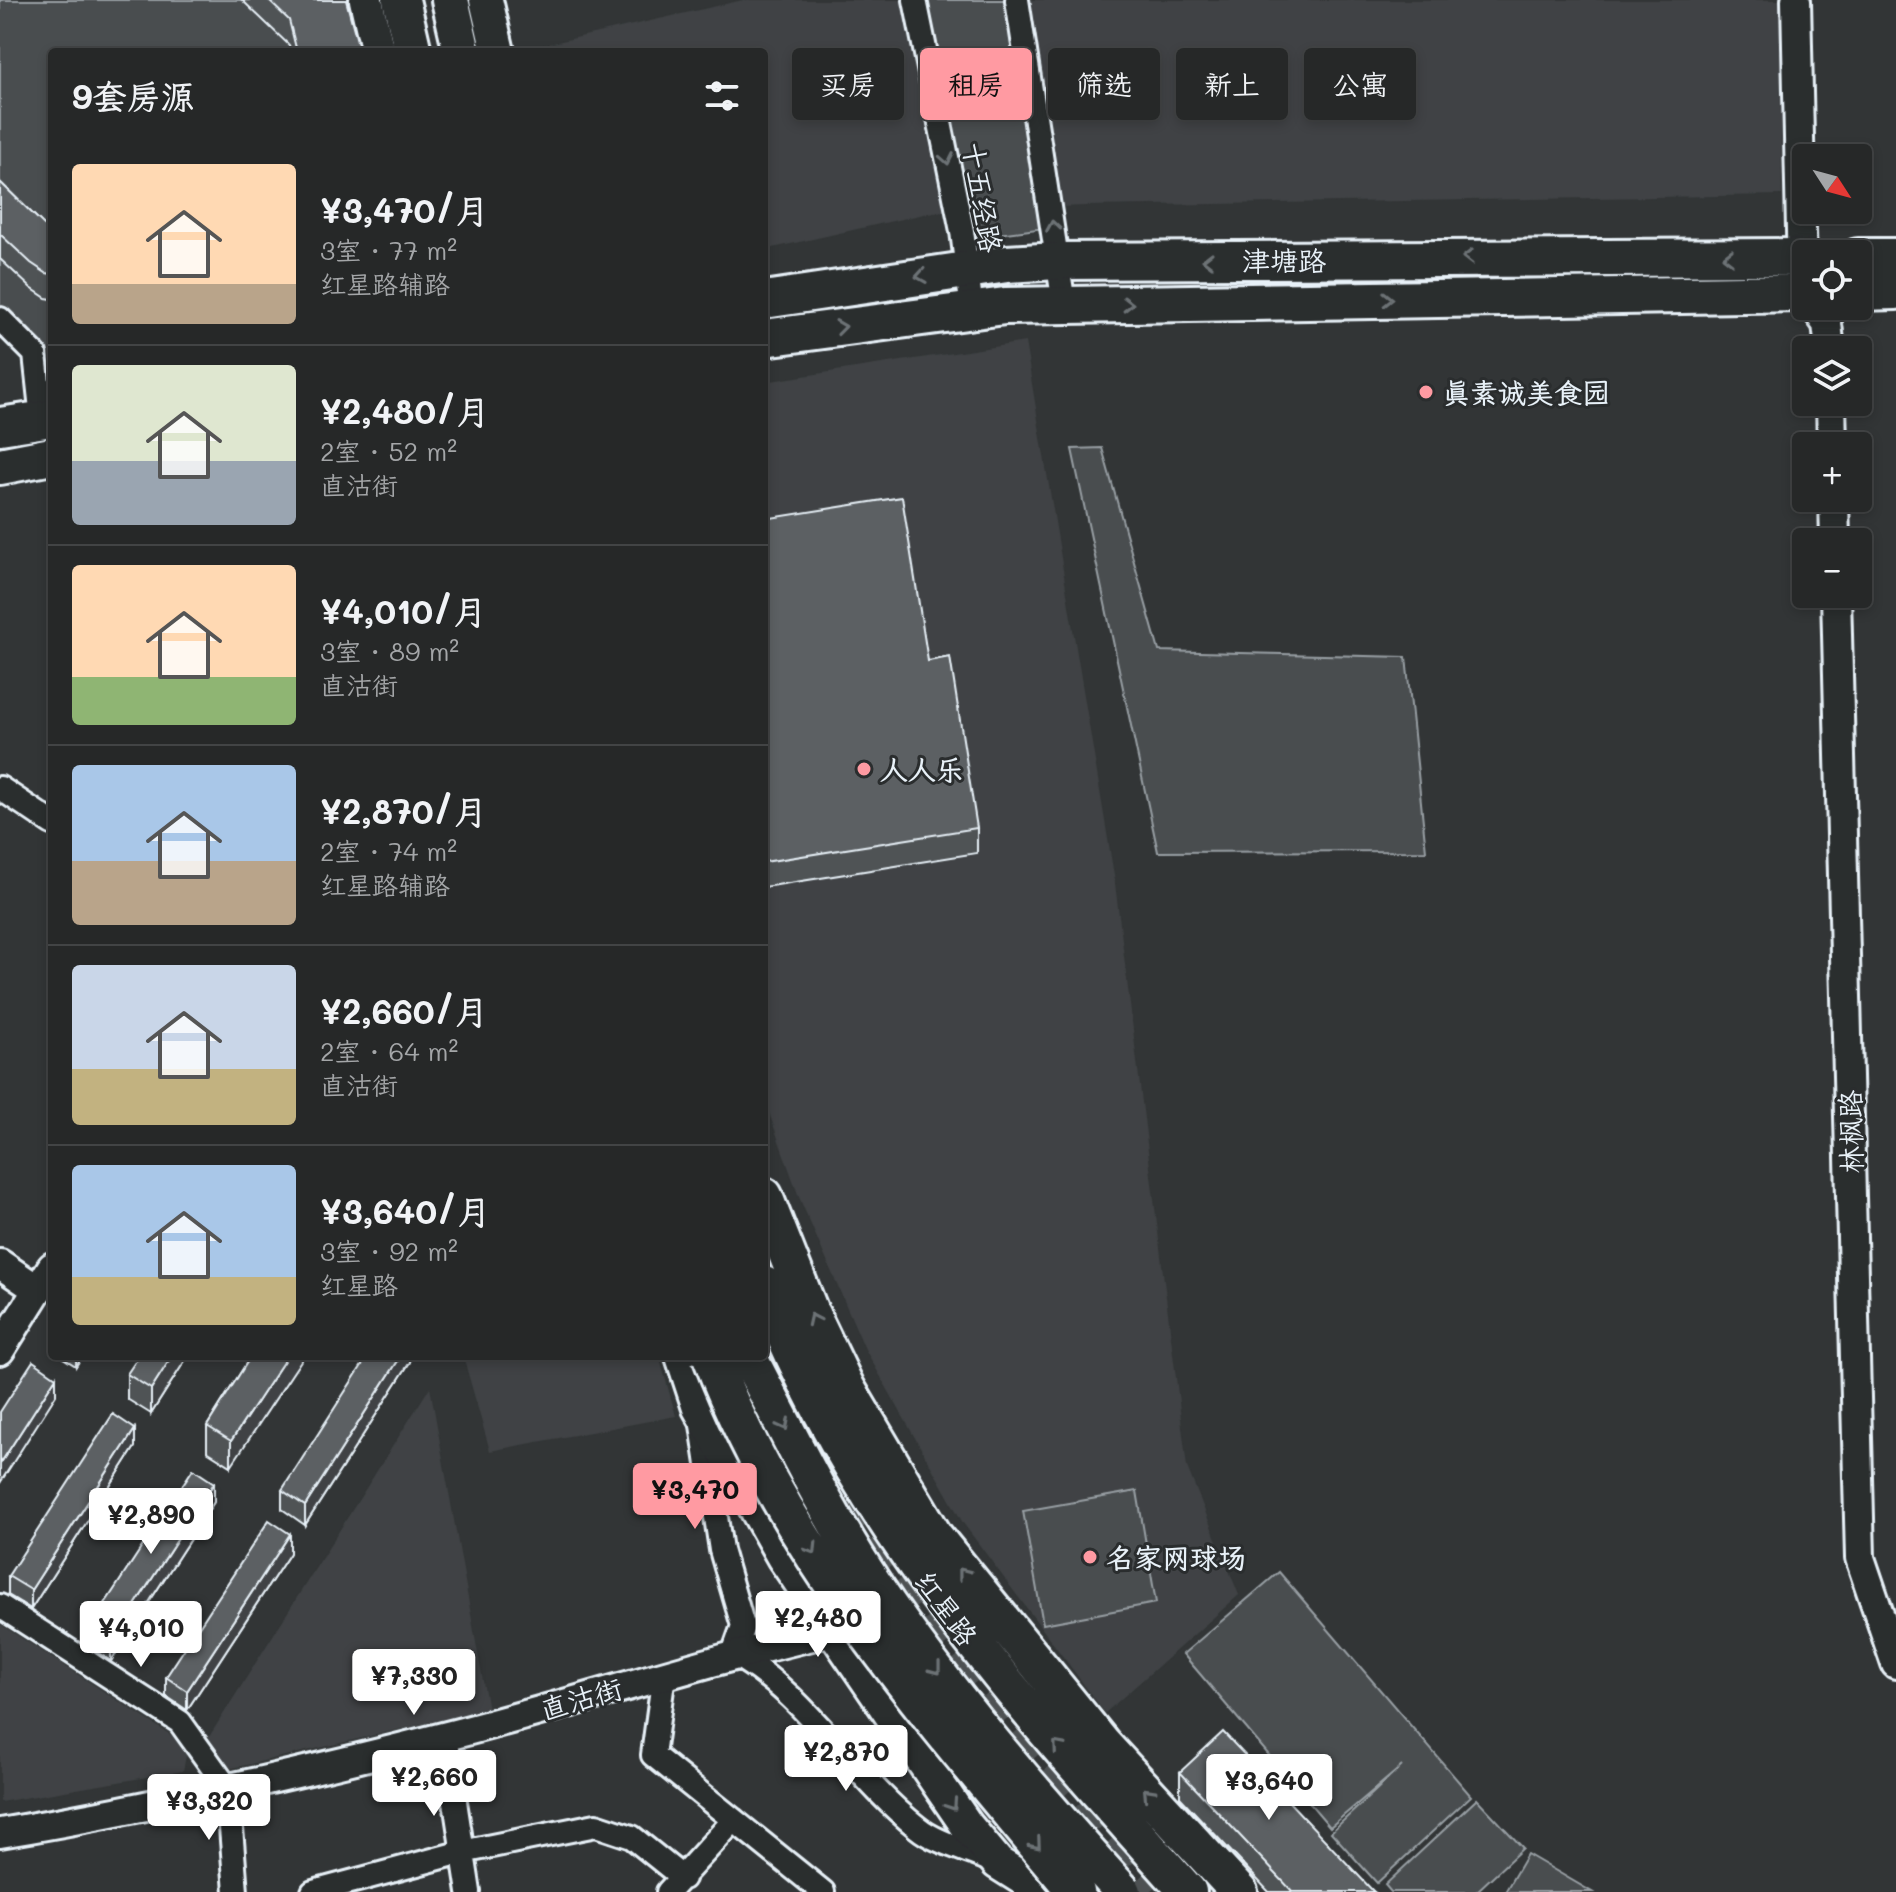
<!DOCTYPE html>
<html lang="zh">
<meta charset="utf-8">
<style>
body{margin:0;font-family:Mali,"LXGW WenKai TC",sans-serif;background:#323434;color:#f1f3f6;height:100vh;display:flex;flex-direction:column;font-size:30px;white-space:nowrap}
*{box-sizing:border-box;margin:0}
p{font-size:26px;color:#a4a6a8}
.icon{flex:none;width:44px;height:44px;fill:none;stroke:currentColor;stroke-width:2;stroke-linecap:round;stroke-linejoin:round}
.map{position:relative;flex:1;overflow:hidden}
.details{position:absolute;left:48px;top:48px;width:720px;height:1312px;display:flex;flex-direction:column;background:#262828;border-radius:8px;box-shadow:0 4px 12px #0003,0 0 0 2px #424445}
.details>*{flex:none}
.guide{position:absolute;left:792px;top:48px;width:760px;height:72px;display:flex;gap:16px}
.needle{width:52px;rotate:126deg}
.tools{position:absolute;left:1792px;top:144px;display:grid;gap:16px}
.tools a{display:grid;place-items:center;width:80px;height:80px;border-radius:8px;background:#262828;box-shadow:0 4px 12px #0003,0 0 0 2px #424445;font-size:40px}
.price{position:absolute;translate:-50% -68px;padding:0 18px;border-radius:8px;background:#fff;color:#222;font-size:26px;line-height:52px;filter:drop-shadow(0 2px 4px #0008)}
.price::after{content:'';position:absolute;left:50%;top:48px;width:24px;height:18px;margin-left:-12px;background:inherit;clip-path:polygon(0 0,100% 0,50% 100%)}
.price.on{background:#ff9aa2;color:#111}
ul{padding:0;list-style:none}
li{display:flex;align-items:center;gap:24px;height:200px;padding:0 24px}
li+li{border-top:2px solid #424445}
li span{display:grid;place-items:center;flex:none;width:224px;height:160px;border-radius:8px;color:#555}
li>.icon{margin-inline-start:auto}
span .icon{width:96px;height:96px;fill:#fffc;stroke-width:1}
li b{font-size:34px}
h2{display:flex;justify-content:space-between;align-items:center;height:96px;padding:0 24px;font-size:34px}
.pill{padding:0 28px;border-radius:8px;background:#262828;box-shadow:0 4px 12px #0003,0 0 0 2px #424445;font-size:28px;line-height:72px}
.pill.on{background:#ff9aa2;color:#111}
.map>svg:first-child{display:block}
.built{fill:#3f4244}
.green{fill:#494d4f;stroke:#989fa4;stroke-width:2}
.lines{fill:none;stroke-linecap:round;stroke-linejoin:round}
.secondary-tunnel{stroke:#4d5153;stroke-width:32;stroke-dasharray:32 16;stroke-linecap:butt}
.minor-casing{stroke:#e8f1f8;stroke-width:28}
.tertiary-casing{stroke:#e8f1f8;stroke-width:34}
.secondary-casing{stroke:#e8f1f8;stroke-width:38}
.primary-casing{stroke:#e8f1f8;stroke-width:42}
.minor{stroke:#2a2d2e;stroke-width:22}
.tertiary{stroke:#2a2d2e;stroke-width:28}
.secondary{stroke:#2a2d2e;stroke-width:32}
.primary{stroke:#2a2d2e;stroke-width:36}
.primary-bridge-casing{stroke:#e8f1f8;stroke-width:42;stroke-linecap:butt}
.primary-bridge{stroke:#2a2d2e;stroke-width:36}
.wall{fill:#4f5355;stroke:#e8f1f8;stroke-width:2}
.shaded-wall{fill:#404345;stroke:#e8f1f8;stroke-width:2}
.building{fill:#5c6063;stroke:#e8f1f8;stroke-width:2}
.oneway{stroke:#6c7275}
.poi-dot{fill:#ff9aa2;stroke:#2a2d2e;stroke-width:3}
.labels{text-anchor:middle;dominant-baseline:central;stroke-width:6;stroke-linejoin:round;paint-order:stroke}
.street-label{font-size:28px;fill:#e8f1f8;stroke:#2a2d2e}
.poi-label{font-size:28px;font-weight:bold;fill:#e8f1f8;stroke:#2a2d2e;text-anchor:start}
</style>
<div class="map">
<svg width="1896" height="1892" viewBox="0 0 1896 1892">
<rect width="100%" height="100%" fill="#323536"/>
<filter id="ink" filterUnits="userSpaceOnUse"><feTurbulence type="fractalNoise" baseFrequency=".0125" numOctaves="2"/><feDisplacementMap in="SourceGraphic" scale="16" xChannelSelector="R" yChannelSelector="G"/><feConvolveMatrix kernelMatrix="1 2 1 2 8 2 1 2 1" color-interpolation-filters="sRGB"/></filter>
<g filter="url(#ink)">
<!-- built -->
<path class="built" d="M743 0H1780L1782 195 1086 206 933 212 764 250V52L522 50Z
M1025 342 1114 875 1187 1467 1239 1595 1105 1713 963 1523 865 1349 799 1197 764 1099V382Z
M463 1356H659L676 1416 490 1451Z
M430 1387 488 1709 216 1772 207 1740Z
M0 1624 188 1746 183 1771 0 1802Z"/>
<!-- green -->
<path class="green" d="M0 0H349L361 52H52V378L49 379 0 329Z
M927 0H1012L1045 228 975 237Z
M1102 448 1159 651 1406 657 1426 851 1158 852 1072 449Z
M1137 1491 1156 1603 1043 1624 1023 1511Z
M1279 1572 1471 1796 1377 1883 1331 1832 1402 1766 1330 1827 1183 1654Z
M1477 1799 1523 1848 1476 1892H1391L1385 1885Z
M1527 1854 1592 1892H1505Z"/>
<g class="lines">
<!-- secondary-tunnel -->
<path class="secondary-tunnel" d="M764 1327C840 1545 998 1724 1150 1892"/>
<!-- minor casing -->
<g class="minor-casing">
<path id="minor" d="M915 0 962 231 972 310
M1017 0 1064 304
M0 319 35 354 42 419
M0 788 52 823
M702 1425 721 1550 743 1626 733 1654C805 1692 852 1776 917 1827 936 1843 968 1850 990 1860
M0 1606 180 1722 228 1789 236 1892
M664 1674 653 1755 823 1892
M445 1737 469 1892
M313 1892 462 1852 596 1825 632 1837 683 1878
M668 1892 734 1820"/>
</g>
<!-- tertiary casing -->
<g class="tertiary-casing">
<path id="tertiary" d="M1796 0 1802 275
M1814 306 1827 324 1830 350
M1831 402 1832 446
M1834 498 1835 542
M1836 594 1860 1558 1896 1664
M0 1264 38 1290
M0 1350 52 1267
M0 1833C149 1808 296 1775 443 1737 574 1704 702 1661 833 1631"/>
</g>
<!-- secondary casing -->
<g class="secondary-casing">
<path id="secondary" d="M366 0 378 52
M486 0 498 52
M682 1356 699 1408 783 1557 967 1826 998 1863 1044 1892"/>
</g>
<!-- primary casing -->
<g class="primary-casing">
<path id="primary" d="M401 0 413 52
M450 0 462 52
M1858 257H1896
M1858 292 1896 291
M764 300 1007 264 1058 261 1806 257
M764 338 1005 306 1806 293
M0 426 52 418
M0 466 52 456
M764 1196 810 1312 847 1389 934 1536 1103 1745 1239 1892
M764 1285C854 1522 1022 1707 1188 1892"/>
</g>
<!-- minor -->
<use href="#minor" class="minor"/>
<!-- tertiary -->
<use href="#tertiary" class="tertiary"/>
<!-- secondary -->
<use href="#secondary" class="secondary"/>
<!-- primary -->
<use href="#primary" class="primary"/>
<!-- primary-bridge casing -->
<g class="primary-bridge-casing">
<path id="primary-bridge" d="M711 1356C789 1561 938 1726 1076 1892
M748 1356C788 1433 826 1512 874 1585 947 1694 1035 1795 1123 1892"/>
</g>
<!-- primary-bridge -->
<use href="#primary-bridge" class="primary-bridge"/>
</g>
<!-- wall -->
<path class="wall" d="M242 0H346L360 52H291L289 45Z
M0 182 47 228 52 227V299L46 298 31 288 0 259Z
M764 519 928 661 977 828V853L764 887Z
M60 1356H82L76 1366Z
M188 1356 151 1414 127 1399V1374Z
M251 1356 231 1466 207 1451V1426Z
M410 1356V1362L305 1525 282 1509V1490Z
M135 1447 31 1609 8 1595V1576Z
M214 1502 111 1661 89 1647V1628Z
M290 1553 187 1710 166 1696V1677Z
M1180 1772 1374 1892H1269L1180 1797Z"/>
<!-- shaded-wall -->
<path class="shaded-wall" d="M76 1356H82L76 1366Z
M172 1356H188L151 1414V1389Z
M287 1356H304L231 1466V1441Z
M401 1356H410V1362L305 1525V1506Z
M56 1377V1395L0 1483V1464Z
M135 1429V1447L31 1609V1590Z
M214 1483V1502L111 1661V1642Z
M290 1534V1553L187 1710V1691Z"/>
<!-- building -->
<path class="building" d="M268 0H346L360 52H297L289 20Z
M0 182 47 228 52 227V274L46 273 31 263 0 234Z
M902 497 928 661 950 657 977 828 764 862V519Z
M139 1356H172L151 1389 127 1374Z
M251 1356H287L231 1441 207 1426Z
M368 1356H401L305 1506 282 1490Z
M33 1361 56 1377 0 1464V1412Z
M113 1414 135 1429 31 1590 8 1576Z
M193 1469 214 1483 111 1642 89 1628Z
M269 1520 290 1534 187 1691 166 1677Z
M1223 1732 1374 1892H1293L1180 1772Z"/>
<!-- one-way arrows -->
<defs><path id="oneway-chevron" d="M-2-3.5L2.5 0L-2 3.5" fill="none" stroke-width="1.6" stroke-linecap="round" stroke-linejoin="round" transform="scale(2)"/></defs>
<g class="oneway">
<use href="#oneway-chevron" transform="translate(947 159) rotate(79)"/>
<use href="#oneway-chevron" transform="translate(1053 226) rotate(-99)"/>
<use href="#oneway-chevron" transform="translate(1468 257) rotate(-180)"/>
<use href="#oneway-chevron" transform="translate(1728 257) rotate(-180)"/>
<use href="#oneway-chevron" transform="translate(1208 260) rotate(180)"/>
<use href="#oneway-chevron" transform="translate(921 276) rotate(171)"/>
<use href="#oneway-chevron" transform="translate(1388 299) rotate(-1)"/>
<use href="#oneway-chevron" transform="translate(1128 304) rotate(-1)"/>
<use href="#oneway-chevron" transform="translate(841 327) rotate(-8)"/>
<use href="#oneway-chevron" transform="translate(813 1319) rotate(-115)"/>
<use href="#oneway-chevron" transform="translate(784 1425) rotate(62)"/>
<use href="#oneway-chevron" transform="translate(812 1549) rotate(58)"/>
<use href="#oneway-chevron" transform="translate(963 1573) rotate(-128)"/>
<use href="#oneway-chevron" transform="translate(936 1669) rotate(52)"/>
<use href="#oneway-chevron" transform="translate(1058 1746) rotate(-131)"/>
<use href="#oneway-chevron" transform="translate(1148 1793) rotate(-133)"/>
<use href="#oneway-chevron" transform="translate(952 1805) rotate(56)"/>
<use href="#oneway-chevron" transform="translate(1036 1844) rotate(50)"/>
</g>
</g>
<!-- markers -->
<g class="poi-dot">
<circle cx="1426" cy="392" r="8"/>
<circle cx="864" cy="769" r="8"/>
<circle cx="1090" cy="1557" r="8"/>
</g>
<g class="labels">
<!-- street labels -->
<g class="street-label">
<text transform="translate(983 197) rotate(80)">十五经路</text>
<text x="1284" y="260">津塘路</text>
<text transform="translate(1850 1132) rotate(-91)">林枫路</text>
<text transform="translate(947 1608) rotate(54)">红星路</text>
<text transform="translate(581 1698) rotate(-16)">直沽街</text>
</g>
<!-- poi labels -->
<g class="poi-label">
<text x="1442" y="392">真素诚美食园</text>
<text x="880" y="769">人人乐</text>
<text x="1106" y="1557">名家网球场</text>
</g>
</g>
</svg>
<div class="tools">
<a><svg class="needle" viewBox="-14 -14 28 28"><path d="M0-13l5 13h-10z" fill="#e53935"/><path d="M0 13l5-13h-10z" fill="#a4a6a8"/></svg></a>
<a><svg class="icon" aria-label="locate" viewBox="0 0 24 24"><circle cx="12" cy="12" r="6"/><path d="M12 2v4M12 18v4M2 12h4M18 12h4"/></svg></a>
<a><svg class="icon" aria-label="layers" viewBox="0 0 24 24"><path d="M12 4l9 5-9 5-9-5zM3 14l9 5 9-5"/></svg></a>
<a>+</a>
<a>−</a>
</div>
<b class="price on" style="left:695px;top:1531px">¥3,470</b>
<b class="price" style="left:151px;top:1556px">¥2,890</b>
<b class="price" style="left:818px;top:1659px">¥2,480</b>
<b class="price" style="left:141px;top:1669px">¥4,010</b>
<b class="price" style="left:414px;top:1717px">¥7,330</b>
<b class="price" style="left:846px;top:1793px">¥2,870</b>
<b class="price" style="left:434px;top:1818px">¥2,660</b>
<b class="price" style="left:1269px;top:1822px">¥3,640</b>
<b class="price" style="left:209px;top:1842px">¥3,320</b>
<div class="guide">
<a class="pill">买房</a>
<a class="pill on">租房</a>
<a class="pill">筛选</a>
<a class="pill">新上</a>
<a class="pill">公寓</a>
</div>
<section class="details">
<h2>9套房源<svg class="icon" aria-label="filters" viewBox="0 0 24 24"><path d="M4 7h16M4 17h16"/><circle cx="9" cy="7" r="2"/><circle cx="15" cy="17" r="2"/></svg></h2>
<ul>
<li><span style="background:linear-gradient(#ffd9b3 75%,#b9a48a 0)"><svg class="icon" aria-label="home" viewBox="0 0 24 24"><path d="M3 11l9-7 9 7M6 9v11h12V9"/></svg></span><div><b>¥3,470/月</b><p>3室 · 77 m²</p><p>红星路辅路</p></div></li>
<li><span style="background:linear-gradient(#dfe7d0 60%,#9aa5b1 0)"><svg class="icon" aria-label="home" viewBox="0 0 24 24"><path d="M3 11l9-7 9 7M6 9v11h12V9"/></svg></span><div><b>¥2,480/月</b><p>2室 · 52 m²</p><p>直沽街</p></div></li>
<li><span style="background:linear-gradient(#ffd9b3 70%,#8fb573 0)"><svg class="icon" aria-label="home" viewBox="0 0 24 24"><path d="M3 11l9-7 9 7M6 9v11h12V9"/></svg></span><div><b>¥4,010/月</b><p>3室 · 89 m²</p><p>直沽街</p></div></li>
<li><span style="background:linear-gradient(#a9c7e8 60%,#b9a48a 0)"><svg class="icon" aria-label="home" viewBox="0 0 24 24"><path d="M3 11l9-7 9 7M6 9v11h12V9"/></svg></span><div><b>¥2,870/月</b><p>2室 · 74 m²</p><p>红星路辅路</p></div></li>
<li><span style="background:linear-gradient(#c9d6e8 65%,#c2b280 0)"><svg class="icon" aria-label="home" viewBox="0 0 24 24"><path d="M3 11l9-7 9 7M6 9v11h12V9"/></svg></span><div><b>¥2,660/月</b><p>2室 · 64 m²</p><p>直沽街</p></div></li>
<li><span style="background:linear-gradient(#a9c7e8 70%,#c2b280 0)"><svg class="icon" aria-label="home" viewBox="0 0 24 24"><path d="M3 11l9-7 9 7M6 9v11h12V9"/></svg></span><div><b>¥3,640/月</b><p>3室 · 92 m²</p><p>红星路</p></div></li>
</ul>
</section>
</div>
